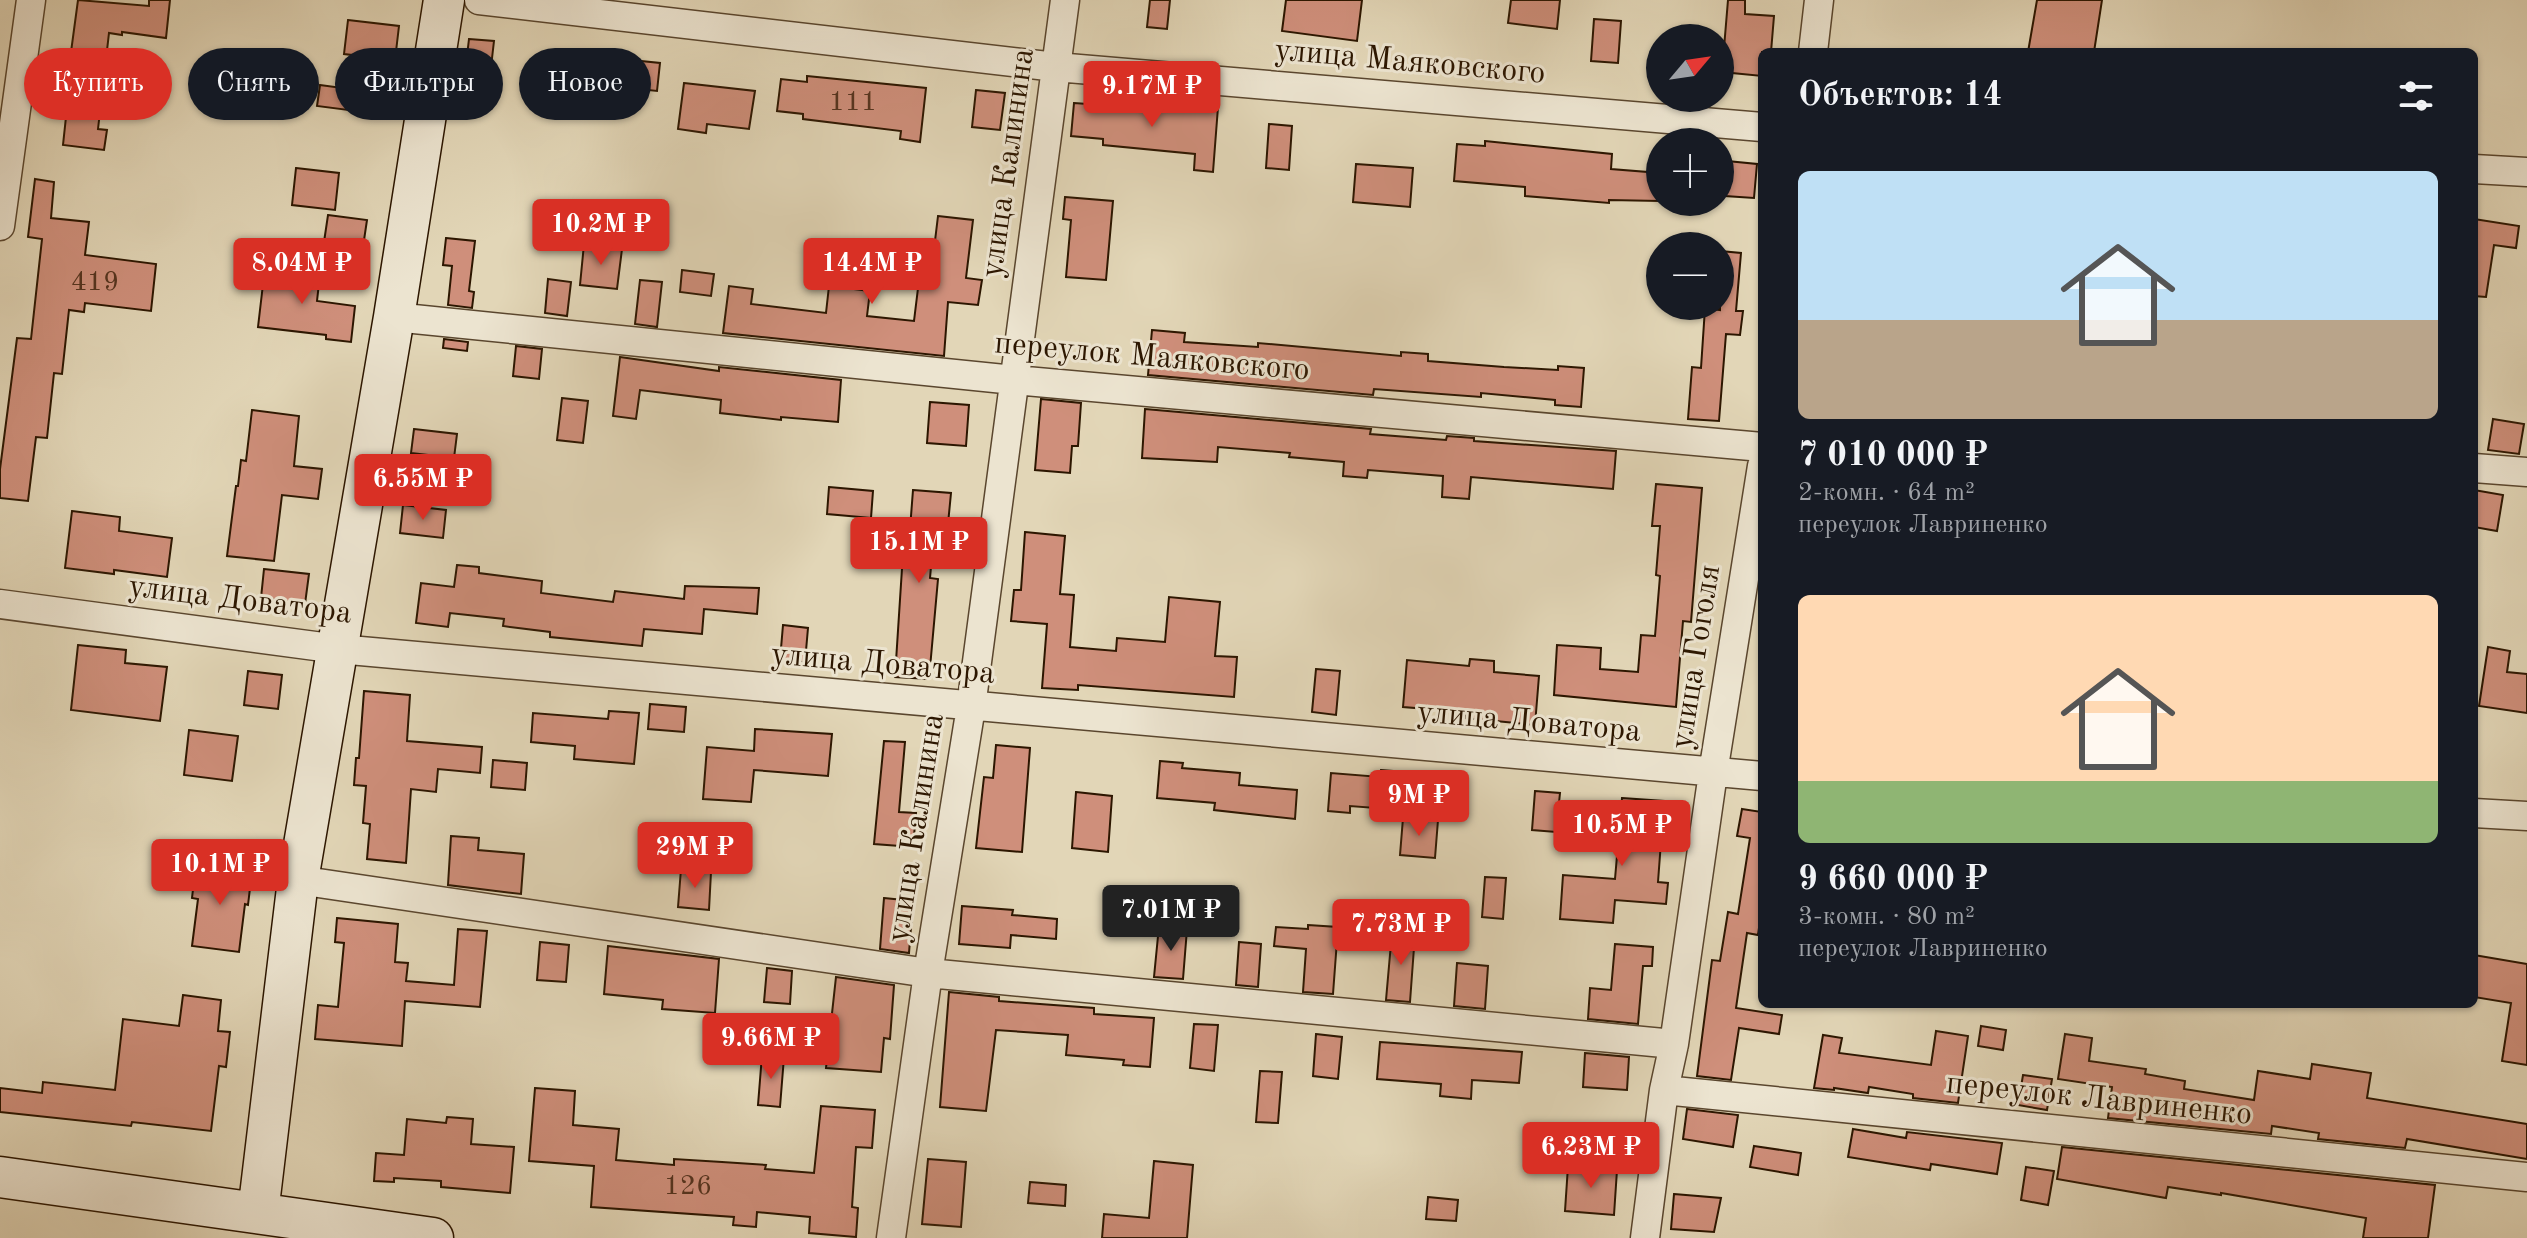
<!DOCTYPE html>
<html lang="ru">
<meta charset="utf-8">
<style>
body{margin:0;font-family:"Old Standard TT",serif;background:#242831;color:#f1f3f6;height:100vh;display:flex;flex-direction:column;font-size:30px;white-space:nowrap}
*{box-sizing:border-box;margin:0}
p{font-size:26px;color:#9ea1a6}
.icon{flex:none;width:44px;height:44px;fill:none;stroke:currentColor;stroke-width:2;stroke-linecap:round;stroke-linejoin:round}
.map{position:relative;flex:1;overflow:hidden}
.panel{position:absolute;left:1758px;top:48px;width:720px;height:960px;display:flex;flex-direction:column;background:#171b24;border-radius:12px;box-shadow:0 2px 6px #0004}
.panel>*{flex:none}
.top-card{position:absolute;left:24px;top:48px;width:760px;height:72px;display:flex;gap:16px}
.needle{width:52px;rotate:61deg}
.tools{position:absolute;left:1646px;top:24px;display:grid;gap:16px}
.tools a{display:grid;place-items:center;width:88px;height:88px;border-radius:50%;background:#171b24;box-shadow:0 2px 6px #0004;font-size:40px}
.price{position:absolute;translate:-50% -68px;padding:0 18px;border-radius:8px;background:#d93025;color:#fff;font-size:26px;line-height:52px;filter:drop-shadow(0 2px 4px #0008)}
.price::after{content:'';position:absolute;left:50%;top:48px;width:24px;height:18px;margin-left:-12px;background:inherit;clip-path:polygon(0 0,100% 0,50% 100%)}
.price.active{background:#222;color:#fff}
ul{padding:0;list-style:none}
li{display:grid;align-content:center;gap:16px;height:424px;padding:0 40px}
li span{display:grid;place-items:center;height:248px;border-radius:12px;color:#555}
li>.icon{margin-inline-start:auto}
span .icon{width:144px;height:144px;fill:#fffc;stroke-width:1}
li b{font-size:34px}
h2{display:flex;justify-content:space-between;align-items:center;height:96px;padding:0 40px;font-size:34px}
.chip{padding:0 28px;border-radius:36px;background:#171b24;box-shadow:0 2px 6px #0004;font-size:28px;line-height:72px}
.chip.active{background:#d93025;color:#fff}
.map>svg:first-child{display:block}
.building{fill:#cf8f7b;stroke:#2c1600;stroke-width:2}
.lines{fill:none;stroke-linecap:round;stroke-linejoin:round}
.street-casing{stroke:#5a462e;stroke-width:31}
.secondary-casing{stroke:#2c1600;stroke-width:43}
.street{stroke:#ece4d0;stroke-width:28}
.secondary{stroke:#ece4d0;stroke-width:40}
.labels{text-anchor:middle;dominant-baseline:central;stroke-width:6;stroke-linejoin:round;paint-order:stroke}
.number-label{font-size:28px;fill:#55341f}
.street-label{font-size:32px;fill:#2c1600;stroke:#ece4d0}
</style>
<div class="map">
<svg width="2527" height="1238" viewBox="0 0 2527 1238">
<rect width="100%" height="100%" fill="#e2d6b7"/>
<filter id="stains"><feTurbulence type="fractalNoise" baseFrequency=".0025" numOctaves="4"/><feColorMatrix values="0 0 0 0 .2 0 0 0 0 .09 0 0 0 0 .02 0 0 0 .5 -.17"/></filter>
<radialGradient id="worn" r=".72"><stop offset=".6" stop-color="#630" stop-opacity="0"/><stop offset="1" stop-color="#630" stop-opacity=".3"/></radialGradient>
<!-- building -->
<path class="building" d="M78 0 149 6V0H170L166 38 122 32V35L109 33 98 129 107 130 104 150 63 145 69 89H66Z
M1150 0H1170L1167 29 1147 27Z
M1286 0H1362L1357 41 1282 31Z
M1511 0H1560L1557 29 1508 23Z
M1728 0H1745V14L1774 16 1771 52H1762V76L1722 72Z
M2037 0H2102L2094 52H2028Z
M1594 19 1621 21 1618 63 1591 61Z
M348 20 399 26 395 60 344 54Z
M469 39 494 41 489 84 464 81Z
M641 61 660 63 657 91 612 86 611 91 579 87 582 62 640 68Z
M807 76 926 88 920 142 900 139 901 131 803 119V114L777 111 781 79 807 82Z
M684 83 755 91 749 129 707 124 706 133 678 129Z
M320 85 350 89 348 110 317 106Z
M976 90 1005 93 1000 130 972 127Z
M1074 103 1142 108 1143 105 1199 109V105L1218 107 1213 172 1194 170 1195 154 1103 145V139L1071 136Z
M1269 124 1292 126 1289 170 1266 168Z
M1485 141 1612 154 1611 169 1660 173V201L1609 200V203L1525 196V187L1454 181 1457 144 1485 146Z
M1727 161 1757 164 1754 198 1725 196Z
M1356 164 1413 168 1410 207 1353 202Z
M296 168 339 173 335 210 292 205Z
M35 179 54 182 51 218 89 222 85 255 156 264 151 311 85 303 84 312 69 310 62 374 54 373 47 438 36 437 28 501 0 498V469L17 338 31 339 42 239 28 237Z
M1065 197 1113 201 1106 280 1066 277 1071 220 1063 219Z
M328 215 367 220 363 247 324 242Z
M938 216 973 220 966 278 982 280 978 305 948 302 944 356 723 333 729 286 753 289 751 304 826 313 829 286 870 291 867 316 914 321 920 272 931 274Z
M2474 219 2519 226 2516 248 2494 245 2486 297 2474 296Z
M446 238 475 241 469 291 474 292 472 308 448 305 452 266 443 265Z
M584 244 622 249 617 289 580 285Z
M1720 251 1741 253 1736 311H1743L1740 335 1726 334 1719 421 1688 419 1692 367 1701 368 1705 308 1720 310Z
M265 267 320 274 317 301 355 306 351 342 326 339V335L258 327Z
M682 270 714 274 711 296 680 292Z
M548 279 571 282 567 316 545 313Z
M640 280 662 282 657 327 635 324Z
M1152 330 1185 333 1184 342 1258 347V343L1401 356V352L1428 354V361L1504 367 1558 370V366L1584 368 1581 407 1555 405V400L1481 393V397L1374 389 1373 395 1148 375Z
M444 339 468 342 467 351 443 348Z
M516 346 542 349 539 379 513 376Z
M620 357 719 371V367L841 380 838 422 781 417V420L720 413 721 400 640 390 636 419 613 416Z
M562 398 588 401 583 443 557 440Z
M1041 399 1081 403 1078 446H1072L1070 473 1035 470Z
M930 402 969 405 966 446 927 443Z
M1145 409 1371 429 1370 434 1446 440 1447 436 1474 438V441L1616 451 1613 489 1471 477 1469 499 1442 497 1443 476 1368 470 1367 478 1343 476 1344 462 1289 457 1290 453 1218 447 1217 462 1142 458Z
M252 410 299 416 294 466 322 469 318 499 282 495 274 561 227 556 236 486H238L241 460 246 461Z
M2493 419 2524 424 2519 454 2488 450Z
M414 429 457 434 454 458 411 453Z
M1656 484 1702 488 1691 622 1683 621 1676 707 1554 695 1557 645 1601 648 1600 669 1638 672 1641 635 1655 636 1660 576 1656 575 1660 526H1652Z
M829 487 873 491 871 518 827 514Z
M913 490 951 493 948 524 935 523 930 578 938 579 929 679 895 677 903 553 898 552 900 528 910 529Z
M2474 490 2503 495 2497 531 2474 527Z
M403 505 446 510 443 538 400 533Z
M72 511 120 517 119 531 172 538 167 577 114 570V574L65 568Z
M1025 532 1065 536 1060 594 1074 595 1070 647 1116 651 1117 638 1165 642 1169 597 1220 602 1215 656 1237 657 1234 697 1078 685V690L1042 688 1047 624 1011 621 1014 590H1021Z
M457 565 479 567V573L542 581 541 593 613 602 615 591 684 599 685 586 759 588 757 614 704 609 702 634 644 629 642 646 550 637V632L503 626 504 619 450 613 448 627 416 623 421 583 454 587Z
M264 569 309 574 305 604 261 598Z
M783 625 808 628 805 662 780 660Z
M78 645 126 650 125 663 167 667 160 721 71 710Z
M2488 647 2510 651 2507 672 2527 674V713L2479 706Z
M1470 659 1494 661V672L1539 676 1535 725 1465 718V712L1403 707 1407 660 1469 666Z
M1316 669 1340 671 1336 715 1312 712Z
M248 671 282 675 278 709 244 705Z
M364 691 410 695 407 741 482 747 480 773 438 769 436 792 411 789 406 863 367 859 370 824 363 823 366 786 354 785 356 758H359Z
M650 704 686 707 684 732 648 729Z
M609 711 639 713 634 764 574 759 575 746 531 742 533 713 608 719Z
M755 729 832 734 828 776 754 770 751 802 703 799 707 747 754 751Z
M189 730 238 736 232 781 184 775Z
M884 741 905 742 899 812 916 813 913 847 874 844Z
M996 745 1030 748 1022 852 976 848 984 777 993 778Z
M493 760 527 763 525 790 491 787Z
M1160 761 1183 763 1182 768 1240 773 1239 785 1297 790 1295 819 1214 810 1215 803 1157 798Z
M1381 770 1405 772 1402 810 1350 806V813L1328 811 1331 773 1380 777Z
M1535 791 1560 793 1556 832 1532 830Z
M1076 792 1112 796 1108 852 1072 848Z
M1622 798 1664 801 1658 882 1668 883 1666 904 1615 900 1613 923 1560 919 1563 875 1615 879Z
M1742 809 1762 812V907L1758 935 1747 933 1736 1008 1782 1015 1779 1034 1739 1028 1731 1080 1697 1076 1712 960 1720 961 1728 912 1738 914 1750 838 1737 836Z
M1403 818 1438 820 1435 858 1400 855Z
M451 836 479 838 478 850 524 854 521 894 448 885Z
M196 864 252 871 248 905 245 904 239 952 192 946 198 899 192 898Z
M681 869 711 872 709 910 678 907Z
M1485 877 1506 878 1503 919 1482 917Z
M884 898 913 901 909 953 880 949Z
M962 906 1013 910 1012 915 1057 919 1056 939 1011 935 1010 948 959 944Z
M337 918 398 924 395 962 408 963 406 981 454 985 458 929 487 931 480 1007 405 1001 402 1046 315 1039 318 1005 338 1007 344 943 335 942Z
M1308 925 1338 927 1333 994 1303 992 1306 949 1274 946 1276 927 1308 929Z
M1159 926 1187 929 1183 979 1154 977Z
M1392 932 1415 934 1410 1002 1386 1000Z
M540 942 569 945 566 982 537 980Z
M1239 942 1261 944 1258 987 1236 985Z
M1615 944 1653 947 1652 966H1643L1638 1024 1588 1019 1590 988 1611 990Z
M608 946 719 959 715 1013 662 1009 663 1000 604 994Z
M2474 955 2527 964V1065L2502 1061 2511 1003 2474 997Z
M1457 963 1488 966 1485 1009 1454 1006Z
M767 968 792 971 790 1004 764 1002Z
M836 977 894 985 890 1039 884 1038 881 1072 826 1068Z
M949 992 999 997V1001L1094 1008V1014L1154 1018 1150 1067 1123 1065 1124 1060 1066 1055 1068 1035 996 1030 986 1111 940 1107Z
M183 995 221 1000 218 1031 230 1032 226 1067 219 1066 211 1131 132 1122 131 1126 0 1112V1088L42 1093 43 1082 115 1090 123 1019 179 1026Z
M1194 1024 1218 1025 1214 1071 1190 1068Z
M1981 1026 2006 1030 2003 1050 1978 1046Z
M1936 1031 1968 1036 1958 1103 1913 1098V1094L1869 1087 1868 1093 1834 1088V1090L1814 1088 1823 1035 1842 1038 1839 1053 1931 1065Z
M1316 1034 1342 1037 1338 1079 1313 1076Z
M2065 1034 2092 1038 2089 1061 2146 1069 2145 1074 2185 1081 2184 1089 2254 1100 2258 1071 2310 1079 2312 1064 2371 1073 2367 1098 2527 1124V1159L2407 1139 2405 1148 2318 1139 2319 1133 2272 1126 2271 1134 2108 1118 2112 1087 2058 1079Z
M1380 1042 1522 1052 1519 1083 1472 1080 1471 1099 1440 1096 1441 1084 1377 1079Z
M1585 1053 1629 1057 1627 1090 1583 1087Z
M762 1055 784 1057 780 1107 758 1105Z
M1260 1071 1282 1072 1278 1123 1256 1122Z
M2023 1075 2052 1079 2047 1110 2018 1105Z
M535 1088 575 1091 573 1125 619 1129 616 1160 674 1165V1159L722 1162 766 1165 765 1169 814 1173 821 1106 875 1110 872 1148 856 1147 852 1207 858 1208 856 1237 809 1233 810 1217 757 1212 756 1227 733 1225 734 1217 591 1207 594 1166 529 1161Z
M1687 1109 1738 1115 1733 1147 1683 1139Z
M447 1117 473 1119 471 1144 514 1147 510 1193 441 1187V1181L394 1178V1182L374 1181 376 1153 404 1155 407 1119 446 1123Z
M1853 1129 1906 1138 1907 1132 2002 1143 1997 1174 1931 1164 1930 1170 1848 1157Z
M1754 1146 1801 1153 1798 1175 1750 1167Z
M2062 1147 2435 1185 2428 1238H2363L2366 1218 2221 1193V1195L2168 1187 2166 1198 2057 1179Z
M928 1159 966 1162 961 1227 922 1224Z
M1154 1161 1193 1165 1187 1238H1102L1104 1214 1149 1218Z
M1568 1166 1617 1170 1614 1215 1565 1211Z
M2026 1167 2054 1171 2048 1205 2021 1200Z
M1030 1182 1066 1185 1065 1206 1028 1203Z
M1674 1194 1721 1198 1714 1232 1671 1229Z
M1428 1197 1458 1200 1456 1221 1426 1219Z"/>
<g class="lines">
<!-- street casing -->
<g class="street-casing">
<path id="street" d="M479 0 1056 67 1762 127
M1813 52 1819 0
M2474 169 2527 172
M0 226 31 0
M394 317 1014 380 1762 447
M2474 468 2527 472
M0 604 338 649 1762 776
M2474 813 2527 816
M298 880 928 973 1674 1044
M1664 1090 2527 1177
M891 1238 928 973 971 707 1065 0
M1645 1238 1664 1090 1674 1044 1713 773 1762 466"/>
</g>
<!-- secondary casing -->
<g class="secondary-casing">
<path id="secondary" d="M0 1177 433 1238
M258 1213 298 880 394 317 444 0"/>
</g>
<!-- street -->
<use href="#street" class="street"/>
<!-- secondary -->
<use href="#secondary" class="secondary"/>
</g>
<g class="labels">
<!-- number labels -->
<g class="number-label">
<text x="853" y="103">111</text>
<text x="95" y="283">419</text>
<text x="688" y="1187">126</text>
</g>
<!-- street labels -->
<g class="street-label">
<text transform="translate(1410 63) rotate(5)">улица Маяковского</text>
<text transform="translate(1009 163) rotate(-82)">улица Калинина</text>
<text transform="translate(1152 358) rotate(5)">переулок Маяковского</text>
<text transform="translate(240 601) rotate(7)">улица Доватора</text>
<text transform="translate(1697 657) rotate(-81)">улица Гоголя</text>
<text transform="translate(883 665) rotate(5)">улица Доватора</text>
<text transform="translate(1529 723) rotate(5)">улица Доватора</text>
<text transform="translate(917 828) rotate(-81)">улица Калинина</text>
<text transform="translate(2099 1100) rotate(6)">переулок Лавриненко</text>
</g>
</g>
<rect width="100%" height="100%" filter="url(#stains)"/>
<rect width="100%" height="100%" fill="url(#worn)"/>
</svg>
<div class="tools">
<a><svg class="needle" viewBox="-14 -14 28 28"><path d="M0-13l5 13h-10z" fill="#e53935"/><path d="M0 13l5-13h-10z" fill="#9ea1a6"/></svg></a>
<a>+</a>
<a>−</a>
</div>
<b class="price" style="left:1152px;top:129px">9.17M ₽</b>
<b class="price" style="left:601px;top:267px">10.2M ₽</b>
<b class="price" style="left:302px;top:306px">8.04M ₽</b>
<b class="price" style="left:872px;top:306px">14.4M ₽</b>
<b class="price" style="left:423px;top:522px">6.55M ₽</b>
<b class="price" style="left:919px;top:585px">15.1M ₽</b>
<b class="price" style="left:1419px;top:838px">9M ₽</b>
<b class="price" style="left:1622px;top:868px">10.5M ₽</b>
<b class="price" style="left:695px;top:890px">29M ₽</b>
<b class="price" style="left:220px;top:907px">10.1M ₽</b>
<b class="price active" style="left:1171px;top:953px">7.01M ₽</b>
<b class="price" style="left:1401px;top:967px">7.73M ₽</b>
<b class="price" style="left:771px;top:1081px">9.66M ₽</b>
<b class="price" style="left:1591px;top:1190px">6.23M ₽</b>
<div class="top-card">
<a class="chip active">Купить</a>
<a class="chip">Снять</a>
<a class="chip">Фильтры</a>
<a class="chip">Новое</a>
</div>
<section class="panel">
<h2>Объектов: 14<svg class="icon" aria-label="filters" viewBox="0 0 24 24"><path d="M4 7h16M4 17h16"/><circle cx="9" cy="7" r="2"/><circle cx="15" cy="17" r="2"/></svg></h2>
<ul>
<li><span style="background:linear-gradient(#bfe0f5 60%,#b9a48a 0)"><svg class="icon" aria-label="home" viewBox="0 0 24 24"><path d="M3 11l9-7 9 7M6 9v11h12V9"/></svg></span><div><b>7 010 000 ₽</b><p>2-комн. · 64 m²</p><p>переулок Лавриненко</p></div></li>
<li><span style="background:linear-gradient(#ffd9b3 75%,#8fb573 0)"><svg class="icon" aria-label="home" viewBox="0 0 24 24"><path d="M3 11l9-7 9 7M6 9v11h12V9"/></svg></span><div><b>9 660 000 ₽</b><p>3-комн. · 80 m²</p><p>переулок Лавриненко</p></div></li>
</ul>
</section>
</div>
